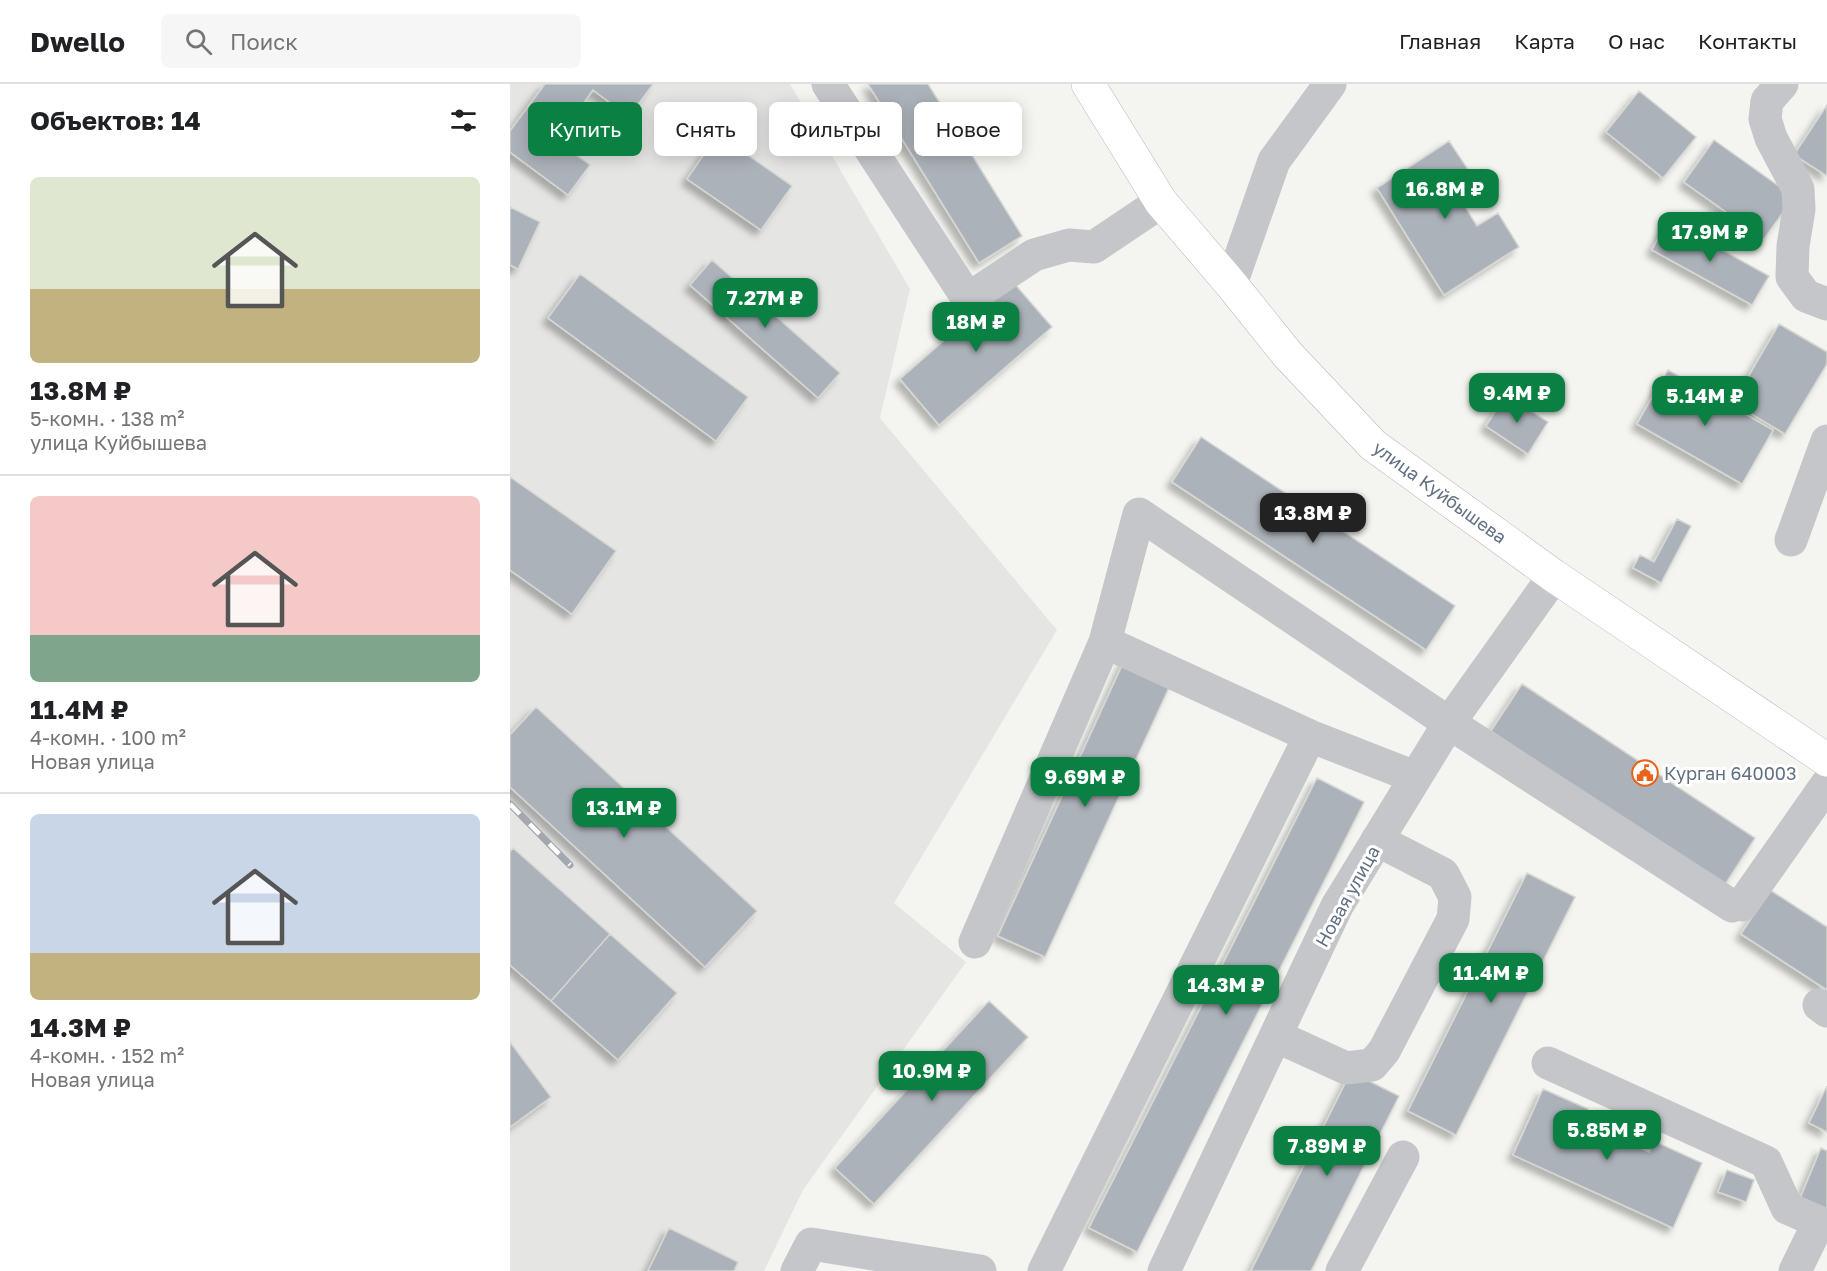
<!DOCTYPE html>
<html lang="ru">
<meta charset="utf-8">
<style>
body{margin:0;font-family:"Golos Text",sans-serif;background:#f6f6f6;color:#202124;height:100vh;display:flex;flex-direction:column;font-size:22px;white-space:nowrap}
*{box-sizing:border-box;margin:0}
p{font-size:20px;color:#757577}
.icon{flex:none;width:33px;height:33px;fill:none;stroke:currentColor;stroke-width:2;stroke-linecap:round;stroke-linejoin:round}
.map{position:relative;flex:1;overflow:hidden}
.side{display:flex;flex-direction:column;background:#fff;width:510px}
.side>*{flex:none}
.guide{position:absolute;left:18px;top:18px;width:570px;height:54px;display:flex;gap:12px}
.price{position:absolute;translate:-50% -51px;padding:0 14px;border-radius:12px;background:#0b8043;color:#fff;font-size:20px;line-height:39px;filter:drop-shadow(0 2px 3px #0008)}
.price::after{content:'';position:absolute;left:50%;top:36px;width:18px;height:14px;margin-left:-9px;background:inherit;clip-path:polygon(0 0,100% 0,50% 100%)}
.price.selected{background:#222;color:#fff}
ul{padding:0;list-style:none}
li{display:grid;align-content:center;gap:12px;height:318px;padding:0 30px}
li+li{border-top:2px solid #e0e0e0}
li span{display:grid;place-items:center;height:186px;border-radius:9px;color:#555}
li>.icon{margin-inline-start:auto}
span .icon{width:108px;height:108px;fill:#fffc;stroke-width:1}
li b{font-size:26px}
h2{display:flex;justify-content:space-between;align-items:center;height:72px;padding:0 30px;font-size:26px}
.tag{padding:0 21px;border-radius:9px;background:#fff;box-shadow:0 3px 15px #0003;font-size:21px;line-height:54px}
.tag.selected{background:#0b8043;color:#fff}
header{display:flex;align-items:center;gap:36px;box-sizing:border-box;height:84px;padding:0 30px;background:#fff;border-bottom:2px solid #e0e0e0}
header strong{font-size:28px}
nav{display:flex;gap:33px;margin-inline-start:auto;font-size:21px}
.search{width:420px;height:54px;background:#f6f6f6;display:flex;align-items:center;gap:15px;box-sizing:border-box;padding:0 21px;border-radius:9px;color:#757577;font-size:22px}
main{display:flex;flex:1;min-height:0}
.map>svg:first-child{display:block}
.built{fill:#e5e6e4}
.building{fill:#acb2b9;stroke:#d5d6d3;stroke-width:1.5;filter:url(#shadow)}
.lines{fill:none;stroke-linecap:round;stroke-linejoin:round}
.major-casing{stroke:#b6b9be;stroke-width:34}
.minor{stroke:#c4c6ca;stroke-width:33}
.major{stroke:#fff;stroke-width:33}
.rail-casing{stroke:#a3a8af;stroke-width:7}
.rail{stroke:#fff;stroke-width:4.5;stroke-dasharray:14;stroke-linecap:butt}
.labels{text-anchor:middle;dominant-baseline:central;stroke-width:6;stroke-linejoin:round;paint-order:stroke}
.street-label{font-size:18px;fill:#627083;stroke:#fff}
.poi-label{font-size:18px;fill:#627083;stroke:#fff;text-anchor:start}
</style>
<header>
<strong>Dwello</strong>
<div class="search"><svg class="icon" aria-label="search" viewBox="0 0 24 24"><circle cx="10" cy="10" r="6"/><path d="M15 15l6 6"/></svg>Поиск</div>
<nav><a>Главная</a><a>Карта</a><a>О нас</a><a>Контакты</a></nav>
</header>
<main>
<section class="side">
<h2>Объектов: 14<svg class="icon" aria-label="filters" viewBox="0 0 24 24"><path d="M4 7h16M4 17h16"/><circle cx="9" cy="7" r="2"/><circle cx="15" cy="17" r="2"/></svg></h2>
<ul>
<li><span style="background:linear-gradient(#dfe7d0 60%,#c2b280 0)"><svg class="icon" aria-label="home" viewBox="0 0 24 24"><path d="M3 11l9-7 9 7M6 9v11h12V9"/></svg></span><div><b>13.8M ₽</b><p>5-комн. · 138 m²</p><p>улица Куйбышева</p></div></li>
<li><span style="background:linear-gradient(#f6c9c9 75%,#7fa58c 0)"><svg class="icon" aria-label="home" viewBox="0 0 24 24"><path d="M3 11l9-7 9 7M6 9v11h12V9"/></svg></span><div><b>11.4M ₽</b><p>4-комн. · 100 m²</p><p>Новая улица</p></div></li>
<li><span style="background:linear-gradient(#c9d6e8 75%,#c2b280 0)"><svg class="icon" aria-label="home" viewBox="0 0 24 24"><path d="M3 11l9-7 9 7M6 9v11h12V9"/></svg></span><div><b>14.3M ₽</b><p>4-комн. · 152 m²</p><p>Новая улица</p></div></li>
</ul>
</section>
<div class="map">
<svg width="1317" height="1187" viewBox="0 0 1317 1187">
<defs>
<filter id="shadow"><feDropShadow dx="-5.5" dy="5.5" stdDeviation="3" flood-color="#0004"/></filter>
</defs>
<rect width="100%" height="100%" fill="#f4f5f0"/>
<!-- built -->
<path class="built" d="M0 0H280L400 205 370 334 547 546 384 819 456 878 293 1106 254 1187H0Z"/>
<!-- building -->
<path class="building" d="M35 0H143L119 33 83 6 46 56 80 81 58 111 0 68V47Z
M358 0H418L512 152 469 179Z
M1129 7 1186 53 1153 94 1096 48Z
M1317 21V92L1284 71Z
M208 50 282 102 251 146 177 95Z
M1204 56 1284 113 1254 155 1174 98Z
M939 57 959 87 940 99 967 142 988 129 1009 163 934 211 867 104Z
M0 123 30 138 8 185 0 181Z
M1158 136 1259 192 1242 221 1142 166Z
M202 176 330 289 308 314 180 201Z
M70 190 238 313 206 357 38 234Z
M502 197 542 243 429 341 390 295Z
M1269 240 1317 268V280L1275 350 1223 319Z
M1158 286 1263 346 1232 400 1127 340Z
M996 311 1038 338 1018 370 976 342Z
M691 353 945 522 916 566 662 398Z
M0 393 106 467 62 530 0 486Z
M1167 435 1181 442 1151 499 1123 484 1130 471 1144 478Z
M615 575 662 597 535 873 488 852Z
M1012 600 1245 754 1214 802 981 647Z
M26 623 247 827 195 883 0 703V651Z
M807 694 854 718 627 1168 579 1144Z
M3 764 100 850 41 917 0 881V768Z
M1017 789 1065 813 946 1051 898 1027Z
M1260 806 1317 843V906L1231 850Z
M100 850 167 909 108 976 41 917Z
M479 917 518 953 364 1120 325 1084Z
M0 958 41 1013 0 1043Z
M841 988 889 1012 801 1187H741Z
M1317 1002V1048L1299 1039Z
M1033 1005 1078 1025 1072 1038 1139 1068 1144 1057 1192 1079 1163 1144 1003 1071Z
M1311 1064 1317 1067V1128L1289 1117Z
M1217 1086 1244 1096 1236 1118 1208 1108Z
M159 1144 228 1178 224 1187H138Z"/>
<g class="lines">
<!-- major casing -->
<g class="major-casing">
<path id="major" d="M578 0 651 118 721 200 778 271 863 361 1044 492 1317 676"/>
</g>
<!-- minor -->
<path class="minor" d="M318 0 458 215 524 171 559 161 584 163 651 118
M1272 0 1257 17 1255 35 1261 54 1288 105 1289 125 1283 162 1282 193 1296 212 1317 220
M721 200 764 77 820 0
M1281 456 1317 357
M595 558 629 430 939 639 1222 822
M1232 821 1317 700
M465 858 595 558 800 652 905 693
M1309 921 1317 927
M766 952 836 984 862 981 874 967 943 835 945 813 933 790 867 756
M1038 979 1256 1078 1277 1124 1309 1138 1285 1187
M287 1187 301 1160 470 1187
M534 1187 800 652
M654 1187 827 822 939 639 1044 492
M832 1187 893 1073"/>
<!-- major -->
<use href="#major" class="major"/>
<!-- rail casing -->
<g class="rail-casing">
<path id="rail" d="M0 720 60 781"/>
</g>
<!-- rail -->
<use href="#rail" class="rail"/>
</g>
<!-- icons -->
<defs>
<g id="civic-ring" transform="scale(1.35)"><circle r="9.5" fill="#fff" stroke="#ea631b" stroke-width="1.5"/><path d="M-.6-6.5H3V-4.5H.6V-3L4-1V1h2V6H-6V1h2V-1L-.6-3ZM-1.2 2.5V6h2.4V2.5Z" fill="#ea631b"/></g>
</defs>
<g fill-rule="evenodd">
<use href="#civic-ring" x="1135" y="689"/>
</g>
<g class="labels">
<!-- street labels -->
<g class="street-label">
<text transform="translate(930 408) rotate(36)">улица Куйбышева</text>
<text transform="translate(837 812) rotate(-61)">Новая улица</text>
</g>
<!-- poi labels -->
<g class="poi-label">
<text x="1154" y="689">Курган 640003</text>
</g>
</g>
</svg>
<b class="price" style="left:935px;top:136px">16.8M ₽</b>
<b class="price" style="left:1200px;top:179px">17.9M ₽</b>
<b class="price" style="left:255px;top:245px">7.27M ₽</b>
<b class="price" style="left:466px;top:269px">18M ₽</b>
<b class="price" style="left:1007px;top:340px">9.4M ₽</b>
<b class="price" style="left:1195px;top:343px">5.14M ₽</b>
<b class="price selected" style="left:803px;top:460px">13.8M ₽</b>
<b class="price" style="left:575px;top:724px">9.69M ₽</b>
<b class="price" style="left:114px;top:755px">13.1M ₽</b>
<b class="price" style="left:981px;top:920px">11.4M ₽</b>
<b class="price" style="left:716px;top:932px">14.3M ₽</b>
<b class="price" style="left:422px;top:1018px">10.9M ₽</b>
<b class="price" style="left:1097px;top:1077px">5.85M ₽</b>
<b class="price" style="left:817px;top:1093px">7.89M ₽</b>
<div class="guide">
<a class="tag selected">Купить</a>
<a class="tag">Снять</a>
<a class="tag">Фильтры</a>
<a class="tag">Новое</a>
</div>
</div>
</main>
